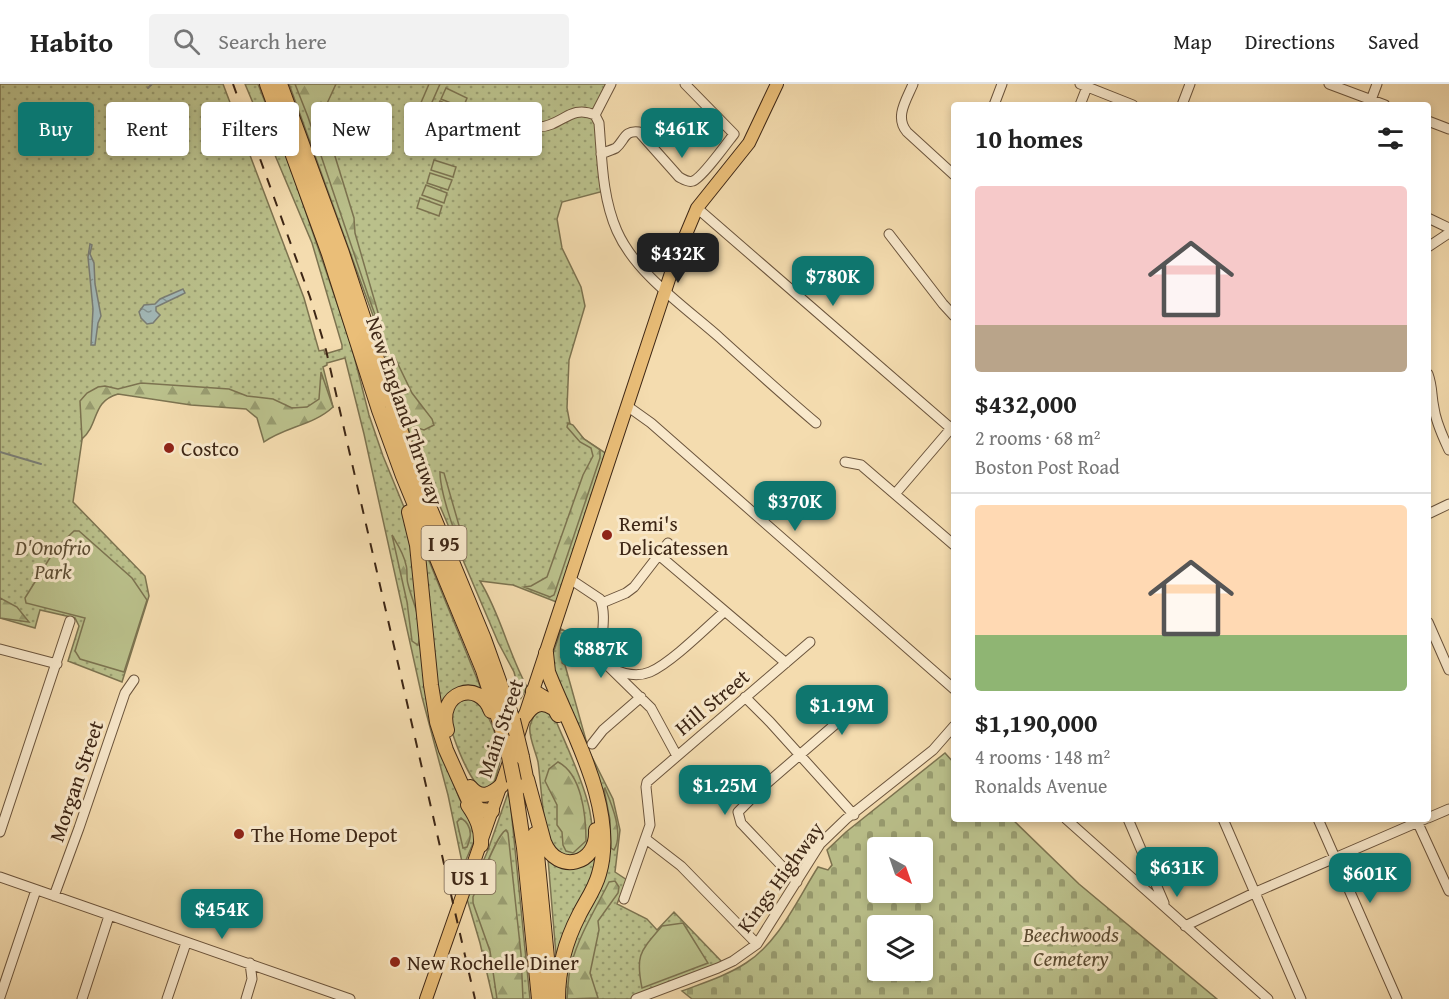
<!DOCTYPE html>
<meta charset="utf-8">
<style>
body{margin:0;font-family:"Gentium Book Plus",serif;background:#f2f2f2;color:#222;height:100vh;display:flex;flex-direction:column;font-size:22px;white-space:nowrap}
*{box-sizing:border-box;margin:0}
p{font-size:20px;color:#767676}
.icon{flex:none;width:33px;height:33px;fill:none;stroke:currentColor;stroke-width:2;stroke-linecap:round;stroke-linejoin:round}
.map{position:relative;flex:1;overflow:hidden}
.side{position:absolute;left:951px;top:18px;width:480px;height:720px;display:flex;flex-direction:column;background:#fff;border-radius:6px;box-shadow:0 3px 9px #0003}
.side>*{flex:none}
.guide{position:absolute;left:18px;top:18px;width:570px;height:54px;display:flex;gap:12px}
.needle{width:39px;rotate:140deg}
.fabs{position:absolute;left:867px;top:753px;display:grid;gap:12px}
.fabs a{display:grid;place-items:center;width:66px;height:66px;border-radius:6px;background:#fff;box-shadow:0 3px 9px #0003;font-size:30px}
.price{position:absolute;translate:-50% -51px;padding:0 14px;border-radius:12px;background:#0f766e;color:#fff;font-size:20px;line-height:39px;filter:drop-shadow(0 2px 3px #0008)}
.price::after{content:'';position:absolute;left:50%;top:36px;width:18px;height:14px;margin-left:-9px;background:inherit;clip-path:polygon(0 0,100% 0,50% 100%)}
.price.on{background:#222;color:#fff}
ul{padding:0;list-style:none}
li{display:grid;align-content:center;gap:12px;height:318px;padding:0 24px}
li+li{border-top:2px solid #e0e0e0}
li span{display:grid;place-items:center;height:186px;border-radius:6px;color:#555}
li>.icon{margin-inline-start:auto}
span .icon{width:108px;height:108px;fill:#fffc;stroke-width:1}
li b{font-size:26px}
h2{display:flex;justify-content:space-between;align-items:center;height:72px;padding:0 24px;font-size:26px}
.tag{padding:0 21px;border-radius:6px;background:#fff;box-shadow:0 3px 9px #0003;font-size:21px;line-height:54px}
.tag.on{background:#0f766e;color:#fff}
header{display:flex;align-items:center;gap:36px;box-sizing:border-box;height:84px;padding:0 30px;background:#fff;border-bottom:2px solid #e0e0e0}
header strong{font-size:28px}
nav{display:flex;gap:33px;margin-inline-start:auto;font-size:21px}
.search{width:420px;height:54px;background:#f2f2f2;display:flex;align-items:center;gap:15px;box-sizing:border-box;padding:0 21px;border-radius:6px;color:#767676;font-size:22px}
.map>svg:first-child{display:block}
.grass{fill:url(#grass-dots);stroke:#7c7350;stroke-width:1.5}
.forest{fill:url(#forest-firs);stroke:#7c7350;stroke-width:1.5}
.cemetery{fill:url(#cemetery-stones);stroke:#7c7350;stroke-width:1.5;fill-rule:evenodd}
.pitch{fill:#bac08b;stroke:#7c7350;stroke-width:1.5}
.water{fill:url(#water-ripples);stroke:#7a7e76;stroke-width:1.5}
.lines{fill:none;stroke-linecap:round;stroke-linejoin:round}
.stream{stroke:#7a7e76;stroke-width:2}
.minor-casing{stroke:#6b543c;stroke-width:11}
.major-casing{stroke:#3d2615;stroke-width:14}
.highway-casing{stroke:#3d2615;stroke-width:16}
.minor{stroke:#f8e8cb;stroke-width:9}
.major{stroke:#eabe78;stroke-width:12}
.highway{stroke:#eabe78;stroke-width:14}
.rail{stroke:#3d2615;stroke-width:2;stroke-dasharray:10 10;stroke-linecap:butt}
.highway-bridge-casing{stroke:#3d2615;stroke-width:16;stroke-linecap:butt}
.highway-bridge{stroke:#eabe78;stroke-width:14}
.poi-dot{fill:#8f2418;stroke:#f8e8cb;stroke-width:2}
.labels{text-anchor:middle;dominant-baseline:central;stroke-width:6;stroke-linejoin:round;paint-order:stroke}
.shield{fill:#f8e8cb;stroke:#75604c;stroke-width:1.5}
.shield-label{font-size:20px;font-weight:bold;fill:#3d2615}
.street-label{font-size:21px;fill:#3d2615;stroke:#f8e8cb}
.poi-label{font-size:21px;fill:#3d2615;stroke:#f8e8cb;text-anchor:start}
.park-label{font-size:21px;font-style:italic;fill:#5c4c32;stroke:#f8e8cb}
</style>
<header>
<strong>Habito</strong>
<div class="search"><svg class="icon" aria-label="search" viewBox="0 0 24 24"><circle cx="10" cy="10" r="6"/><path d="M15 15l6 6"/></svg>Search here</div>
<nav><a>Map</a><a>Directions</a><a>Saved</a></nav>
</header>
<div class="map">
<svg width="1449" height="915" viewBox="0 0 1449 915">
<defs>
<pattern id="grass-dots" width="8" height="8" patternUnits="userSpaceOnUse" patternTransform="scale(1.5)"><rect width="8" height="8" fill="#bac08b"/><path d="M2 2h.1M6 6h.1" fill="none" stroke="#989c70" stroke-width="1.8" stroke-linecap="round"/></pattern>
<pattern id="forest-firs" width="22" height="20" patternUnits="userSpaceOnUse" patternTransform="scale(1.5)"><rect width="22" height="20" fill="#bac08b"/><path d="M5 1l3.5 6h-7zM16 11l3.5 6h-7z" fill="#989c70"/></pattern>
<pattern id="cemetery-stones" width="16" height="16" patternUnits="userSpaceOnUse" patternTransform="scale(1.5)"><rect width="16" height="16" fill="#bac08b"/><path d="M2 7V4a2 2 0 0 1 4 0v3zM10 15v-3a2 2 0 0 1 4 0v3z" fill="#989c70"/></pattern>
<pattern id="water-ripples" width="26" height="14" patternUnits="userSpaceOnUse" patternTransform="scale(1.5)"><rect width="26" height="14" fill="#a2b8b7"/><path d="M2 4q2-2 4 0t4 0M15 11q2-2 4 0t4 0" fill="none" stroke="#859594"/></pattern>
</defs>
<rect width="100%" height="100%" fill="#f4dcaf"/>
<filter id="stains"><feTurbulence type="fractalNoise" baseFrequency=".00333" numOctaves="4"/><feColorMatrix values="0 0 0 0 .2 0 0 0 0 .09 0 0 0 0 .02 0 0 0 .5 -.17"/></filter>
<radialGradient id="worn" r=".72"><stop offset=".6" stop-color="#630" stop-opacity="0"/><stop offset="1" stop-color="#630" stop-opacity=".3"/></radialGradient>
<!-- grass -->
<path class="grass" d="M0 0H223L304 214 319 267 324 266 325 270 342 265V261L312 159 245 0H258L290 82 351 260 369 331 383 372 406 428 444 676 460 716 471 731 477 750 460 790 462 778 448 711 422 613 364 350 345 274 327 279V281L323 283 333 323 292 324 103 308 88 315 73 418 145 492 149 512 122 598 68 577 79 542 75 534 40 526 35 544 0 534Z
M289 0H610L594 32 604 107 562 118 557 135 562 164 581 203 585 222 569 276 567 324 570 340 584 355 610 372 559 519 513 501 480 497C501 531 508 569 527 603L521 614 514 588 498 558 413 359 393 299 380 251Z
M423 462 482 607 438 627Z
M561 545 567 548 562 579 565 581 589 667 613 715 620 746 615 788 627 796 617 820 647 835 657 846 674 828 723 879 633 915H563L566 872 609 770 550 579Z
M475 614C488 626 500 657 500 675 500 683 495 694 493 703L482 705C469 697 446 642 450 627 453 617 467 615 475 614Z
M537 625 553 629C561 655 623 764 572 774 565 775 556 770 552 764 543 749 541 698 538 678 536 668 528 652 530 642 531 637 535 630 537 625Z
M508 709 510 715 530 915H493L480 859 467 815 488 766Z
M596 768 593 801 558 872 556 871 548 775Z"/>
<!-- forest -->
<path class="forest" d="M295 0H336L324 26 330 56 354 134 355 149 381 239H378L370 217 308 33Z
M395 274 412 309 432 335 434 341 424 346 414 343C406 321 394 298 393 275Z
M321 288 333 323C314 341 285 343 264 358L257 334 246 325 191 321 118 310C91 318 100 339 82 355L80 317 87 309 98 303 105 302 118 305 141 299 229 305 247 312 273 315 292 324 307 323 319 315Z
M568 339 573 341 584 355 600 366V374L554 511 550 513 524 503 531 502 547 493 583 391 593 372 591 364 580 358 567 343Z
M440 388 444 389 460 445 462 464C453 447 440 406 440 388Z
M392 451C398 461 404 470 406 481 408 487 406 494 408 500 413 521 425 540 418 561L412 557 407 518Z
M0 514 17 523 29 538 0 534Z
M558 678C582 690 586 732 586 757L573 769 566 767 563 761 562 748 557 741V721L545 697 549 685Z
M605 704C612 721 624 750 614 766L611 764 610 736 604 705Z
M461 734C472 741 472 752 467 763L463 764 457 738Z
M506 746 508 749 521 870 523 915H497L490 867 473 819V813C479 800 496 751 506 746Z
M615 797 619 803 618 809 598 837 599 846 590 889 598 914 567 915C568 904 568 892 571 881 579 851 595 826 609 798Z"/>
<!-- cemetery -->
<path class="cemetery" d="M945 669 954 679V735H1012L1079 800 1217 915H692L682 907C703 899 726 892 746 879 779 858 797 816 818 783L828 786 832 781 827 766 846 748ZM878 764H922V808H878ZM878 842H922V886H878Z"/>
<!-- pitch -->
<path class="pitch" d="M429 0H440L429 25 420 21Z
M446 4 467 14 463 24 441 15Z
M440 17 461 27 457 37 435 27Z
M434 76 456 83 453 93 431 86Z
M430 89 452 96 448 106 427 99Z
M426 101 447 109 444 119 422 111Z
M420 114 442 122 439 132 417 124Z
M74 447H79L132 494 147 516 124 588 80 575 75 567 85 534 26 519 25 514 56 464Z
M683 839 708 879 642 904C635 870 641 867 662 842Z"/>
<!-- water -->
<path class="water" d="M90 160 92 161 90 170 94 179 95 200 101 232 98 239 95 261H91L93 225 88 173Z
M183 205 185 209 181 211 156 223V227L160 231 153 239 147 240 141 234 139 228 144 221 155 220 160 215Z"/>
<g class="lines">
<!-- stream -->
<path class="stream" d="M148 4 152 0
M0 368 41 380"/>
<!-- minor casing -->
<g class="minor-casing">
<path id="minor" d="M913 0C907 15 894 33 907 48L954 91
M1080 0 1133 21
M1329 0 1385 21
M1371 16 1377 0
M994 21 1002 0
M1080 21 1087 3
M1182 21 1190 0
M595 31 599 39C602 75 602 113 617 147 636 190 685 223 720 254 752 283 783 311 816 339
M595 31 611 0
M1428 37 1449 45
M539 43C562 42 570 20 595 31
M601 70C605 68 612 66 616 64 625 56 624 46 639 48L679 93C683 95 688 99 693 97 702 94 727 59 734 50L685 0
M697 124 954 347
M1428 134 1449 144
M889 150 943 220 954 232
M1428 163 1449 149
M1428 290C1433 304 1431 311 1434 324 1436 339 1443 353 1449 366
M627 324H630L651 339 954 605
M845 378 861 381 954 461
M895 410 954 341
M1428 430 1449 420
M660 472 786 579
M570 495 600 515C608 533 599 557 602 576L651 624 677 672
M602 519 626 509 634 503 668 459
M1428 538 1449 586
M0 565 57 580
M613 585C624 590 638 593 650 588 671 579 706 544 724 528
M745 613 770 638 854 731
M592 660 603 646 641 613
M1428 734 1449 725
M1066 735 1268 915
M1128 735 1164 819
M1223 735 1301 915
M1318 735 1397 915
M1416 735 1449 807
M0 748 70 537
M646 755 681 782 757 860
M0 793 350 915
M797 798 741 739 738 728 766 700 868 612
M54 812 79 744 125 609 134 596
M624 815 650 741 646 703 647 698 810 558
M1185 842 1256 808 1425 735
M0 913 36 806
M82 915 109 832
M167 915 186 859
M246 915 252 895 250 879
M636 915 718 884 733 877 757 860 820 760 846 735 933 666 954 642"/>
</g>
<!-- major casing -->
<g class="major-casing">
<path id="major" d="M517 655 676 174 697 124 749 59 777 0
M426 915 510 675"/>
</g>
<!-- highway casing -->
<g class="highway-casing">
<path id="highway" d="M267 0 329 170 379 326 403 392 483 586 506 658
M280 0 342 169 412 381 484 555 513 636
M409 428 417 461 431 601 437 638 446 666 468 715 480 726 492 727
M546 569 548 588C571 647 618 725 599 790 595 805 586 817 579 831 565 858 558 884 558 915
M533 607 551 618 558 631
M525 632C532 621 541 616 553 624
M447 646C436 608 479 594 491 627
M522 673 528 704
M527 695 544 758C557 791 598 781 596 746
M514 697 524 764 539 915
M470 703C481 716 491 711 502 701
M468 721C477 734 482 745 481 761
M535 750 551 915"/>
</g>
<!-- minor -->
<use href="#minor" class="minor"/>
<!-- major -->
<use href="#major" class="major"/>
<!-- highway -->
<use href="#highway" class="highway"/>
<!-- rail -->
<path class="rail" d="M233 0 310 213 326 266 475 915"/>
<!-- highway-bridge casing -->
<g class="highway-bridge-casing">
<path id="highway-bridge" d="M513 636 522 673
M506 658 514 697"/>
</g>
<!-- highway-bridge -->
<use href="#highway-bridge" class="highway-bridge"/>
</g>
<!-- markers -->
<g class="poi-dot">
<circle cx="169" cy="364" r="6"/>
<circle cx="607" cy="451" r="6"/>
<circle cx="239" cy="750" r="6"/>
<circle cx="395" cy="878" r="6"/>
</g>
<g class="labels">
<!-- shield labels -->
<g class="shield">
<rect x="421.5" y="442" width="45" height="34" rx="4.5"/>
<rect x="444.5" y="776" width="51" height="34" rx="4.5"/>
</g>
<g class="shield-label">
<text x="444" y="459">I 95</text>
<text x="470" y="793">US 1</text>
</g>
<!-- street labels -->
<g class="street-label">
<text transform="translate(405 327) rotate(71)">New England Thruway</text>
<text transform="translate(712 618) rotate(-40)">Hill Street</text>
<text transform="translate(500 644) rotate(-71)">Main Street</text>
<text transform="translate(76 697) rotate(-71)">Morgan Street</text>
<text transform="translate(780 793) rotate(-54)">Kings Highway</text>
</g>
<!-- poi labels -->
<g class="poi-label">
<text x="181" y="364">Costco</text>
<text x="619" y="439">Remi's<tspan x="619" dy="24">Delicatessen</tspan></text>
<text x="251" y="750">The Home Depot</text>
<text x="407" y="878">New Rochelle Diner</text>
</g>
<!-- park labels -->
<g class="park-label">
<text x="53" y="463">D'Onofrio<tspan x="53" dy="24">Park</tspan></text>
<text x="1071" y="850">Beechwoods<tspan x="1071" dy="24">Cemetery</tspan></text>
</g>
</g>
<rect width="100%" height="100%" filter="url(#stains)"/>
<rect width="100%" height="100%" fill="url(#worn)"/>
</svg>
<div class="fabs">
<a><svg class="needle" viewBox="-14 -14 28 28"><path d="M0-13l5 13h-10z" fill="#e53935"/><path d="M0 13l5-13h-10z" fill="#767676"/></svg></a>
<a><svg class="icon" aria-label="layers" viewBox="0 0 24 24"><path d="M12 4l9 5-9 5-9-5zM3 14l9 5 9-5"/></svg></a>
</div>
<b class="price" style="left:682px;top:75px">$461K</b>
<b class="price on" style="left:678px;top:200px">$432K</b>
<b class="price" style="left:833px;top:223px">$780K</b>
<b class="price" style="left:795px;top:448px">$370K</b>
<b class="price" style="left:601px;top:595px">$887K</b>
<b class="price" style="left:842px;top:652px">$1.19M</b>
<b class="price" style="left:725px;top:732px">$1.25M</b>
<b class="price" style="left:1177px;top:814px">$631K</b>
<b class="price" style="left:1370px;top:820px">$601K</b>
<b class="price" style="left:222px;top:856px">$454K</b>
<div class="guide">
<a class="tag on">Buy</a>
<a class="tag">Rent</a>
<a class="tag">Filters</a>
<a class="tag">New</a>
<a class="tag">Apartment</a>
</div>
<section class="side">
<h2>10 homes<svg class="icon" aria-label="filters" viewBox="0 0 24 24"><path d="M4 7h16M4 17h16"/><circle cx="9" cy="7" r="2"/><circle cx="15" cy="17" r="2"/></svg></h2>
<ul>
<li><span style="background:linear-gradient(#f6c9c9 75%,#b9a48a 0)"><svg class="icon" aria-label="home" viewBox="0 0 24 24"><path d="M3 11l9-7 9 7M6 9v11h12V9"/></svg></span><div><b>$432,000</b><p>2 rooms · 68 m²</p><p>Boston Post Road</p></div></li>
<li><span style="background:linear-gradient(#ffd9b3 70%,#8fb573 0)"><svg class="icon" aria-label="home" viewBox="0 0 24 24"><path d="M3 11l9-7 9 7M6 9v11h12V9"/></svg></span><div><b>$1,190,000</b><p>4 rooms · 148 m²</p><p>Ronalds Avenue</p></div></li>
</ul>
</section>
</div>
